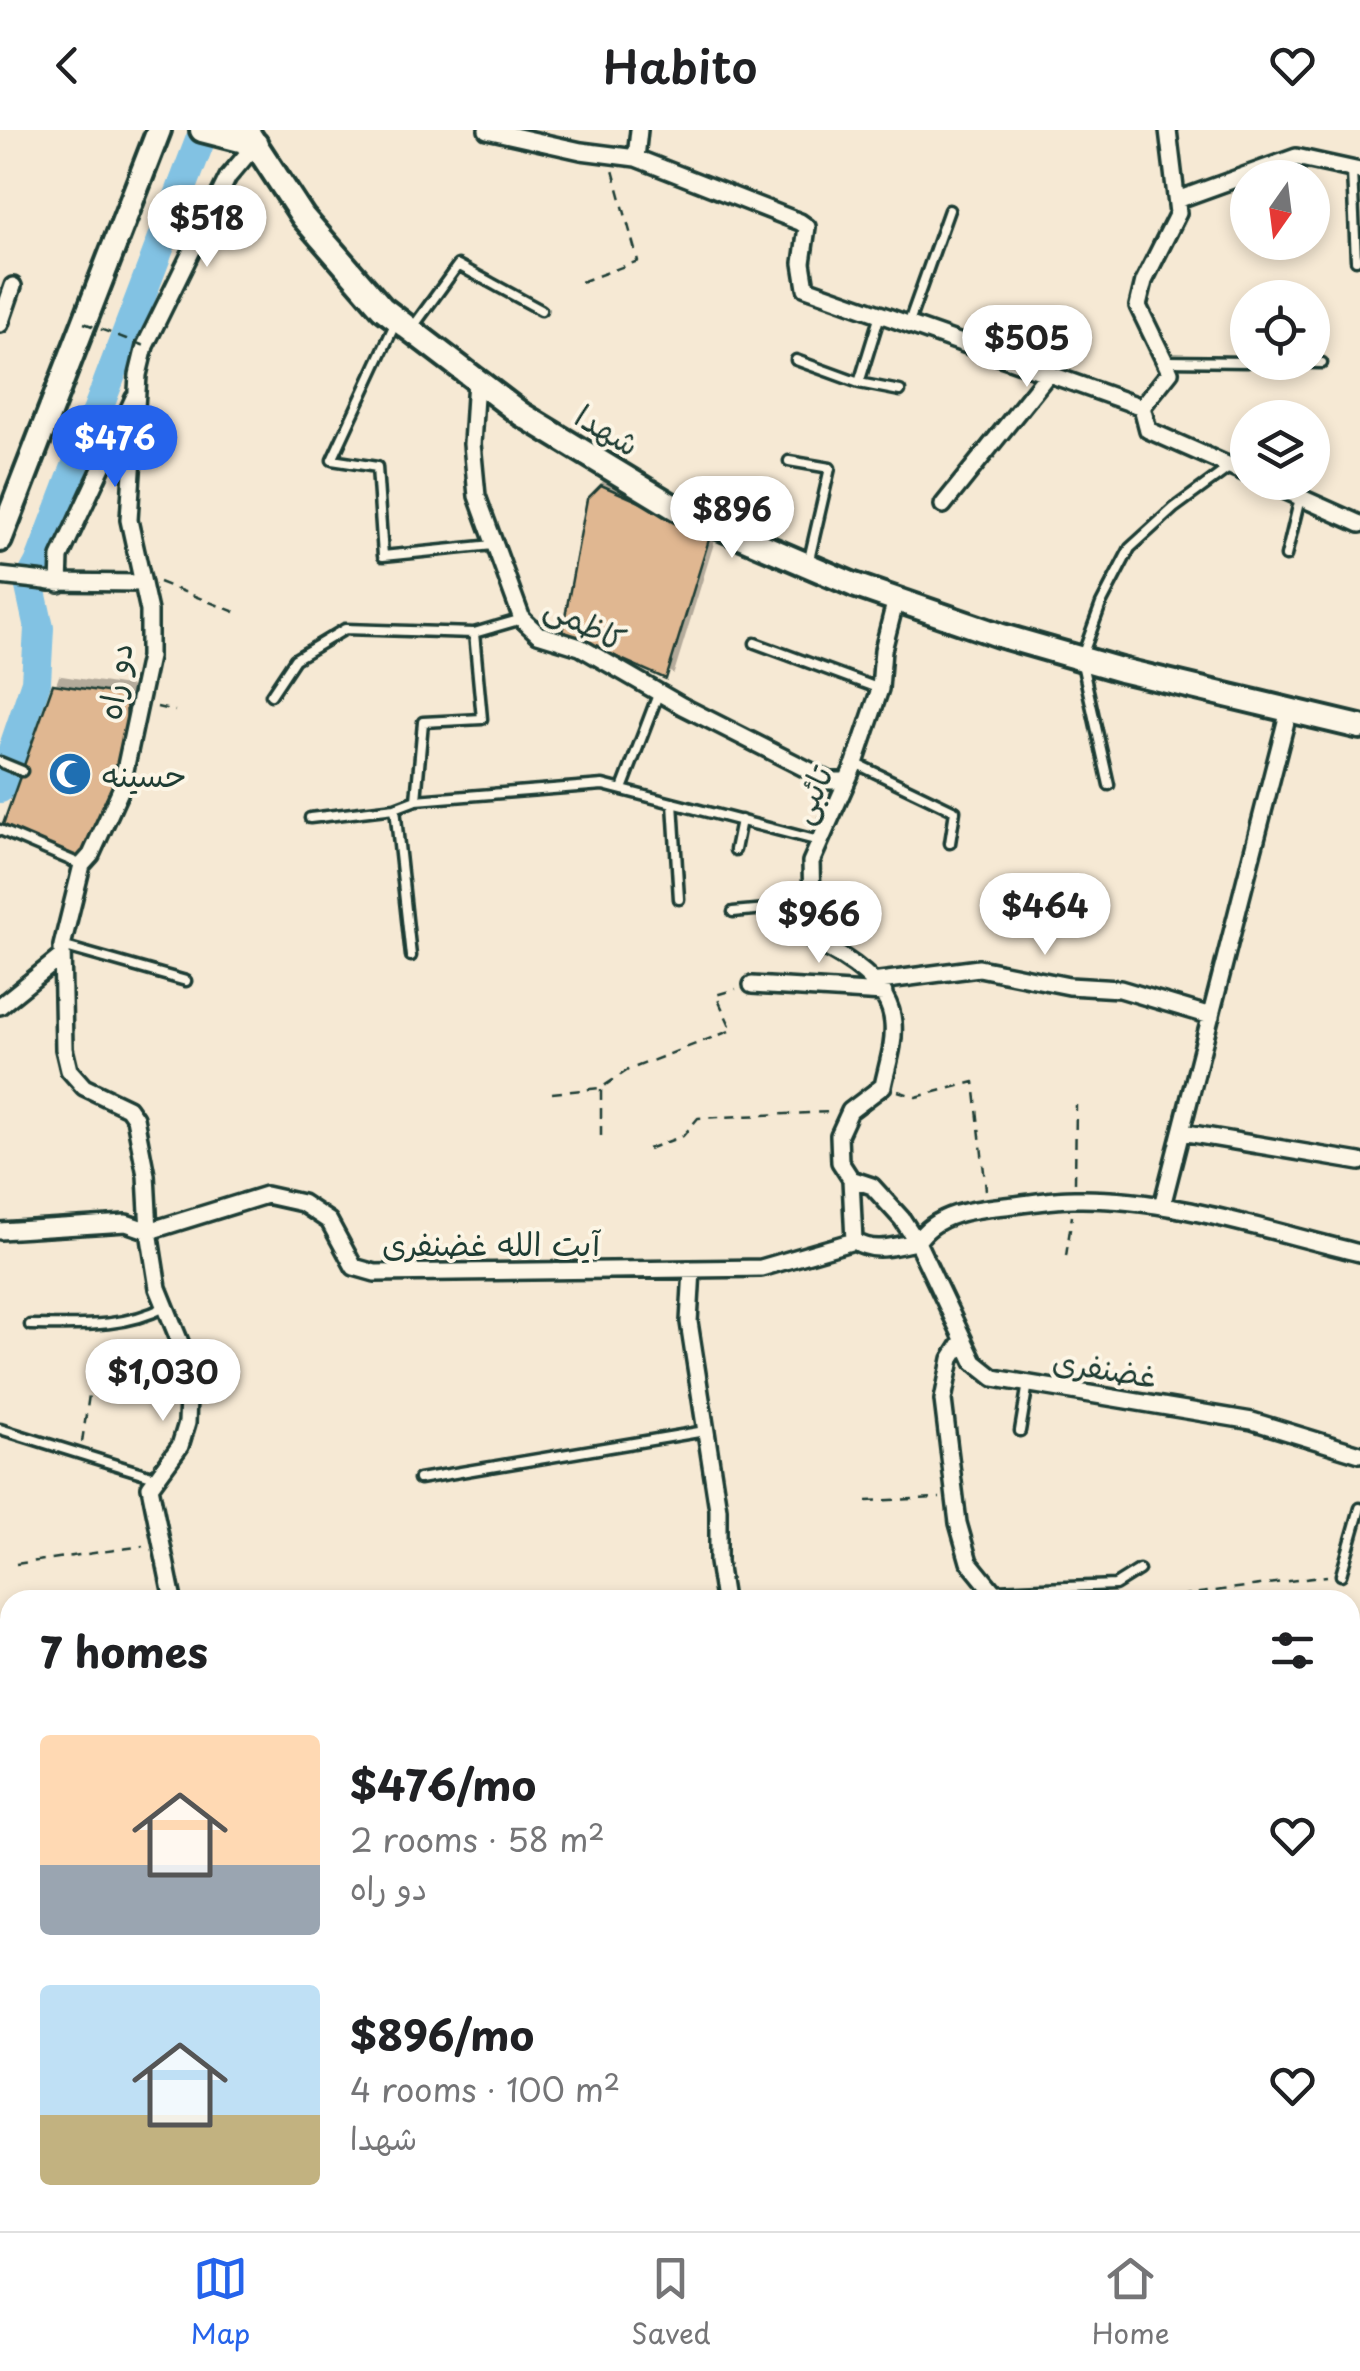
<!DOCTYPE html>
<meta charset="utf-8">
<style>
body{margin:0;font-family:"Playpen Sans","Playpen Sans Arabic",sans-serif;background:#f6f6f6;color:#202124;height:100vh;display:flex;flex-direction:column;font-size:38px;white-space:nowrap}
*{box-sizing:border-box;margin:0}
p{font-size:32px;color:#757577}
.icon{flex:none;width:55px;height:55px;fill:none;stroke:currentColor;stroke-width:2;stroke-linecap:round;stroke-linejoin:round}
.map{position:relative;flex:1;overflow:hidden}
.drawer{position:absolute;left:0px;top:1460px;width:1360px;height:642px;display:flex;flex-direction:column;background:#fff;border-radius:30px 30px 0 0;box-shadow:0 5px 15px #0003}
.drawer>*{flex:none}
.needle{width:65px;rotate:194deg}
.buttons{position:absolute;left:1230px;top:30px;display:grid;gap:20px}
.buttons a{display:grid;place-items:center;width:100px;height:100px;border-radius:50%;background:#fff;box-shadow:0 5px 15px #0003;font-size:50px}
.price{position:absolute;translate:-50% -85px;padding:0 22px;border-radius:35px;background:#fff;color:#222;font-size:32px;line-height:65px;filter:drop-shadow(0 2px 5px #0008)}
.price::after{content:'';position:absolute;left:50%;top:60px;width:30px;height:22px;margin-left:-15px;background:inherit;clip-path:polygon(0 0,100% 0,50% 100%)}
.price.selected{background:#2563eb;color:#fff}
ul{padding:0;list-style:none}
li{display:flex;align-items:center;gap:30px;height:250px;padding:0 40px}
li span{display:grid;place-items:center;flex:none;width:280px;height:200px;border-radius:10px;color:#555}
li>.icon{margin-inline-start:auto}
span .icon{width:120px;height:120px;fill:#fffc;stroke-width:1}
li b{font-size:42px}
h2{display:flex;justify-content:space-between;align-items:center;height:120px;padding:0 40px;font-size:42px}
header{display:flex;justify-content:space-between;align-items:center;height:130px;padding:0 40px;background:#fff;font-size:45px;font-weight:600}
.tab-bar{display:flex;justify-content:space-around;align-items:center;height:140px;border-top:2px solid #e0e0e0;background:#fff;font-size:28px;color:#757577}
.tab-bar a{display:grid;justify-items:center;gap:5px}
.tab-bar .selected{color:#2563eb}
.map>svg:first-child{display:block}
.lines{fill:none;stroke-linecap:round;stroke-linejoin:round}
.river{stroke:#82c2e3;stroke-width:30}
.building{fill:#e0b791;stroke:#1f3d34;stroke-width:2.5;filter:url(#shadow)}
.service-casing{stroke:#1f3d34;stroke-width:15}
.minor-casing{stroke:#1f3d34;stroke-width:22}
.secondary-casing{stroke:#1f3d34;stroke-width:30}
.path{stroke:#1f3d34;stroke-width:2.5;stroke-dasharray:10 8;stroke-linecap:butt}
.service{stroke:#fcf5e5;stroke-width:8}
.minor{stroke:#fcf5e5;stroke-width:15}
.secondary{stroke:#fcf5e5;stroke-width:22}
.minor-bridge-casing{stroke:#1f3d34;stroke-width:22;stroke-linecap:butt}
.path-bridge{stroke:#1f3d34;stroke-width:2.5;stroke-dasharray:10 8;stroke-linecap:butt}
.minor-bridge{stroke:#fcf5e5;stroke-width:15}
.labels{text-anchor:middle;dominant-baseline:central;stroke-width:8;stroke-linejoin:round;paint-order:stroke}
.street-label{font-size:32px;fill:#1f3d34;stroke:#fcf5e5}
.poi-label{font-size:32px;fill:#1f3d34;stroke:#fcf5e5;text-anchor:start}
</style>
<header><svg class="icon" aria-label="back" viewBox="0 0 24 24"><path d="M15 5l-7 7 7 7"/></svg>Habito<svg class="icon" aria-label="heart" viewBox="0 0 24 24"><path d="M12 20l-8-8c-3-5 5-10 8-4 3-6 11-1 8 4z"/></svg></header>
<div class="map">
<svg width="1360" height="2101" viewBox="0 0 1360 2101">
<defs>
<filter id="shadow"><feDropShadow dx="7" dy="-7" stdDeviation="0" flood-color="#0004"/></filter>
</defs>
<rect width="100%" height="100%" fill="#f6e9d4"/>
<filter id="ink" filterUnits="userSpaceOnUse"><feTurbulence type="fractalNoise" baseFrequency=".01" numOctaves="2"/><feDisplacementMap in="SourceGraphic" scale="20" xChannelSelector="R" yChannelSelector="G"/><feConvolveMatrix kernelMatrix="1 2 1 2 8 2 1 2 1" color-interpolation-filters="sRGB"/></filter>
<g filter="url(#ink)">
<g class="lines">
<!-- river -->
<path class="river" d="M0 658 36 552 39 498 29 452 39 434 204 0"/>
</g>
<!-- building -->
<path class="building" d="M601 355 711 403 666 549 562 503 587 369Z
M53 554 126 565 127 601 118 647 81 728 1 700Z"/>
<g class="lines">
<!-- service casing -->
<g class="service-casing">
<path id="service" d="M1352 41 1356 130
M395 194 332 330 377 337 383 426 493 415
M908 195 949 80
M413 197 458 135 541 180
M796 230 859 253 880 185
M1167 231 1248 232
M1264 232 1322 233
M859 253 900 261
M789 331 830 338 808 434
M1286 426 1300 368
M474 503 482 589 423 592 416 670 603 655 819 711
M755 513 880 559
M271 565 295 529 345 499 474 503 522 489
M0 632 22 641
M855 633 955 681 950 713
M1109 655 1081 529 1101 474 1130 418 1174 378 1230 337
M622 659 659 562
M673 673 679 769
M310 688 395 678
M0 700 82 735
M735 720 741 690
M733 782 810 775
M62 816 186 851
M411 826 395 678 416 670
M30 1195C77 1195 122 1199 165 1177
M0 1299 155 1347
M1020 1301 1028 1253
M419 1349 705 1301
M1341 1445 1360 1378
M994 1460 1115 1455 1139 1440"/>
</g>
<!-- minor casing -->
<g class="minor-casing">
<path id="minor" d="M487 0 581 21 636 28 800 92 807 97 802 133 806 158 1142 277 1148 300 1248 344
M636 28 639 0
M1177 70 1296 27 1360 41
M0 194 13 156
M476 250 472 314 477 366 522 489 538 504 580 517 682 576 830 651H846
M1142 277 1170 242 1138 176 1144 151 1178 83 1168 0
M1266 352 1360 394
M943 375 1048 244
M49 452 142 453
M59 454 60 427 134 268
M872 852 979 838 1069 856 1120 859 1211 886
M752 855 884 863
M0 876 62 826
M1181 1002 1360 1032
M851 1049 872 1056 902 1089 917 1112 974 1232 994 1248 1252 1291 1360 1324
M1162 1076 1289 580
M0 1101 126 1093 149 1101 266 1065 302 1073 329 1091 354 1137 375 1143 761 1138 854 1111 851 1049 840 1032 839 1005 850 981 883 956C887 936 895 914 893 893 890 853 846 827 813 811L811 732 855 633 880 559 883 520 896 469
M854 1111C877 1124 892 1116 917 1112 935 1083 974 1079 1005 1076 1028 1074 1051 1069 1074 1069 1170 1067 1267 1101 1360 1123
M692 1139 689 1192 718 1379V1432L724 1470
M963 1210 951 1229 943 1270 958 1393 969 1432 1000 1470
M173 1470 150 1357 180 1316 187 1293 188 1267 182 1217 158 1158 149 1101 146 1045 135 988 128 978 84 957 69 940 64 919 62 816 82 735 91 725 121 659 149 527V481L129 390 138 245 145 216 228 47 256 14
M1350 1670 1360 1669
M1350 1832 1360 1850
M335 2092 337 2101
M881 2092 883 2101
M1077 2092 1082 2101"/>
</g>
<!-- secondary casing -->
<g class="secondary-casing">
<path id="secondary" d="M202 0 256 14
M246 0 303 87 382 178 521 284 679 380 854 455 999 505 1121 540 1360 597
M0 410 159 0"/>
</g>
<!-- path -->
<path class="path" d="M581 152 638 131 613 40
M159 452 235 482
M157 577 175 581
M601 960V1009
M898 961 916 967 974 952 986 1060
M552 963 601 958 628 940 732 900 716 865 736 859
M648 1019 683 1006 698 988 830 982
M1075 1053 1076 975
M1066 1126 1072 1086
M82 1312 89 1265
M867 1371 940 1368
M16 1434 143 1416
M1184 1470 1185 1465 1327 1446
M0 2022 10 2020
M1350 2078 1360 2072
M1306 2092 1311 2100 1325 2092
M1194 2101 1207 2092"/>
<!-- service -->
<use href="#service" class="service"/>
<!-- minor -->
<use href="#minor" class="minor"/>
<!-- secondary -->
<use href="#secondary" class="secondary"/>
<!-- minor-bridge casing -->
<g class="minor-bridge-casing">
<path id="minor-bridge" d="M0 446 45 451"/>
</g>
<!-- path-bridge -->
<path class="path-bridge" d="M84 193 145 216"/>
<!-- minor-bridge -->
<use href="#minor-bridge" class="minor-bridge"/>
</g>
</g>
<!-- icons -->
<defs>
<g id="mosque-disc" transform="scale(2.25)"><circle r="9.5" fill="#1f6fb2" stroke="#fcf5e5"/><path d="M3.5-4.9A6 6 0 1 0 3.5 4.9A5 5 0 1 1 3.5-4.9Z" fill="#fff"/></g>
</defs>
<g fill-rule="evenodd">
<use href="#mosque-disc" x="70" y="644"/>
</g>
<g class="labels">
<!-- street labels -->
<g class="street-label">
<text transform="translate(608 299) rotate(31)">شهدا</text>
<text transform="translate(586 492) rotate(27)">کاظمی</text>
<text transform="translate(114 551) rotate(-81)">دو راه</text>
<text transform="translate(810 664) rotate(-66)">تائبی</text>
<text x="491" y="1113">آیت الله غضنفری</text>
<text transform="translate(1105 1237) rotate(9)">غضنفری</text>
</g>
<!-- poi labels -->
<g class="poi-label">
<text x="102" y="644">حسینه</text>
</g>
</g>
</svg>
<div class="buttons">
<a><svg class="needle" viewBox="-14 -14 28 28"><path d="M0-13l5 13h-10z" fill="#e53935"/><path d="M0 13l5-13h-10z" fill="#757577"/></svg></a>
<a><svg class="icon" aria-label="locate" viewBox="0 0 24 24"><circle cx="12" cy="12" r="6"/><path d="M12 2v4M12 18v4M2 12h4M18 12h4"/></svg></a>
<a><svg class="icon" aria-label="layers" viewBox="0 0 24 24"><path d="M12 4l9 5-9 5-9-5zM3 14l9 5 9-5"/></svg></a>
</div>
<b class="price" style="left:207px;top:140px">$518</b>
<b class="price" style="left:1027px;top:260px">$505</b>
<b class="price selected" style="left:115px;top:360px">$476</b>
<b class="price" style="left:732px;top:431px">$896</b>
<b class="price" style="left:1045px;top:828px">$464</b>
<b class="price" style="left:819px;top:836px">$966</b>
<b class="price" style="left:163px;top:1294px">$1,030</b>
<section class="drawer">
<h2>7 homes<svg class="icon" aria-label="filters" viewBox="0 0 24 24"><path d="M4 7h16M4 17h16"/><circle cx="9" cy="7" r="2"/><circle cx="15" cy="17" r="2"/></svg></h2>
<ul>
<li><span style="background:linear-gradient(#ffd9b3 65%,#9aa5b1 0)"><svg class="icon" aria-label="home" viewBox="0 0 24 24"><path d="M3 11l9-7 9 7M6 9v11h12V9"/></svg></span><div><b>$476/mo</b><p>2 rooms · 58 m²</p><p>دو راه</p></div><svg class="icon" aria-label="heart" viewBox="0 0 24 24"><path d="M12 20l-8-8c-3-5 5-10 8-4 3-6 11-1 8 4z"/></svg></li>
<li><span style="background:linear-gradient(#bfe0f5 65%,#c2b280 0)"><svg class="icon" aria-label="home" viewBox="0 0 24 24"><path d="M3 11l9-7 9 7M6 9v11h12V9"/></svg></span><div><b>$896/mo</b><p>4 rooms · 100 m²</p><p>شهدا</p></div><svg class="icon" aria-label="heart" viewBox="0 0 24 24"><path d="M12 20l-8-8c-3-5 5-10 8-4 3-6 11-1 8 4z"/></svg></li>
</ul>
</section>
</div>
<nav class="tab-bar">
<a class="selected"><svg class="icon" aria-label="map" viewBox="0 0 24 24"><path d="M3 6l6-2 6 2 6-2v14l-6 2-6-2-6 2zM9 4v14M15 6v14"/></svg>Map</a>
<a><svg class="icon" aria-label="saved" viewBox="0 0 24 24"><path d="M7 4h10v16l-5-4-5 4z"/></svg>Saved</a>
<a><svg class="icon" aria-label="home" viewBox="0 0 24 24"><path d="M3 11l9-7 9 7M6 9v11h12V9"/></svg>Home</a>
</nav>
